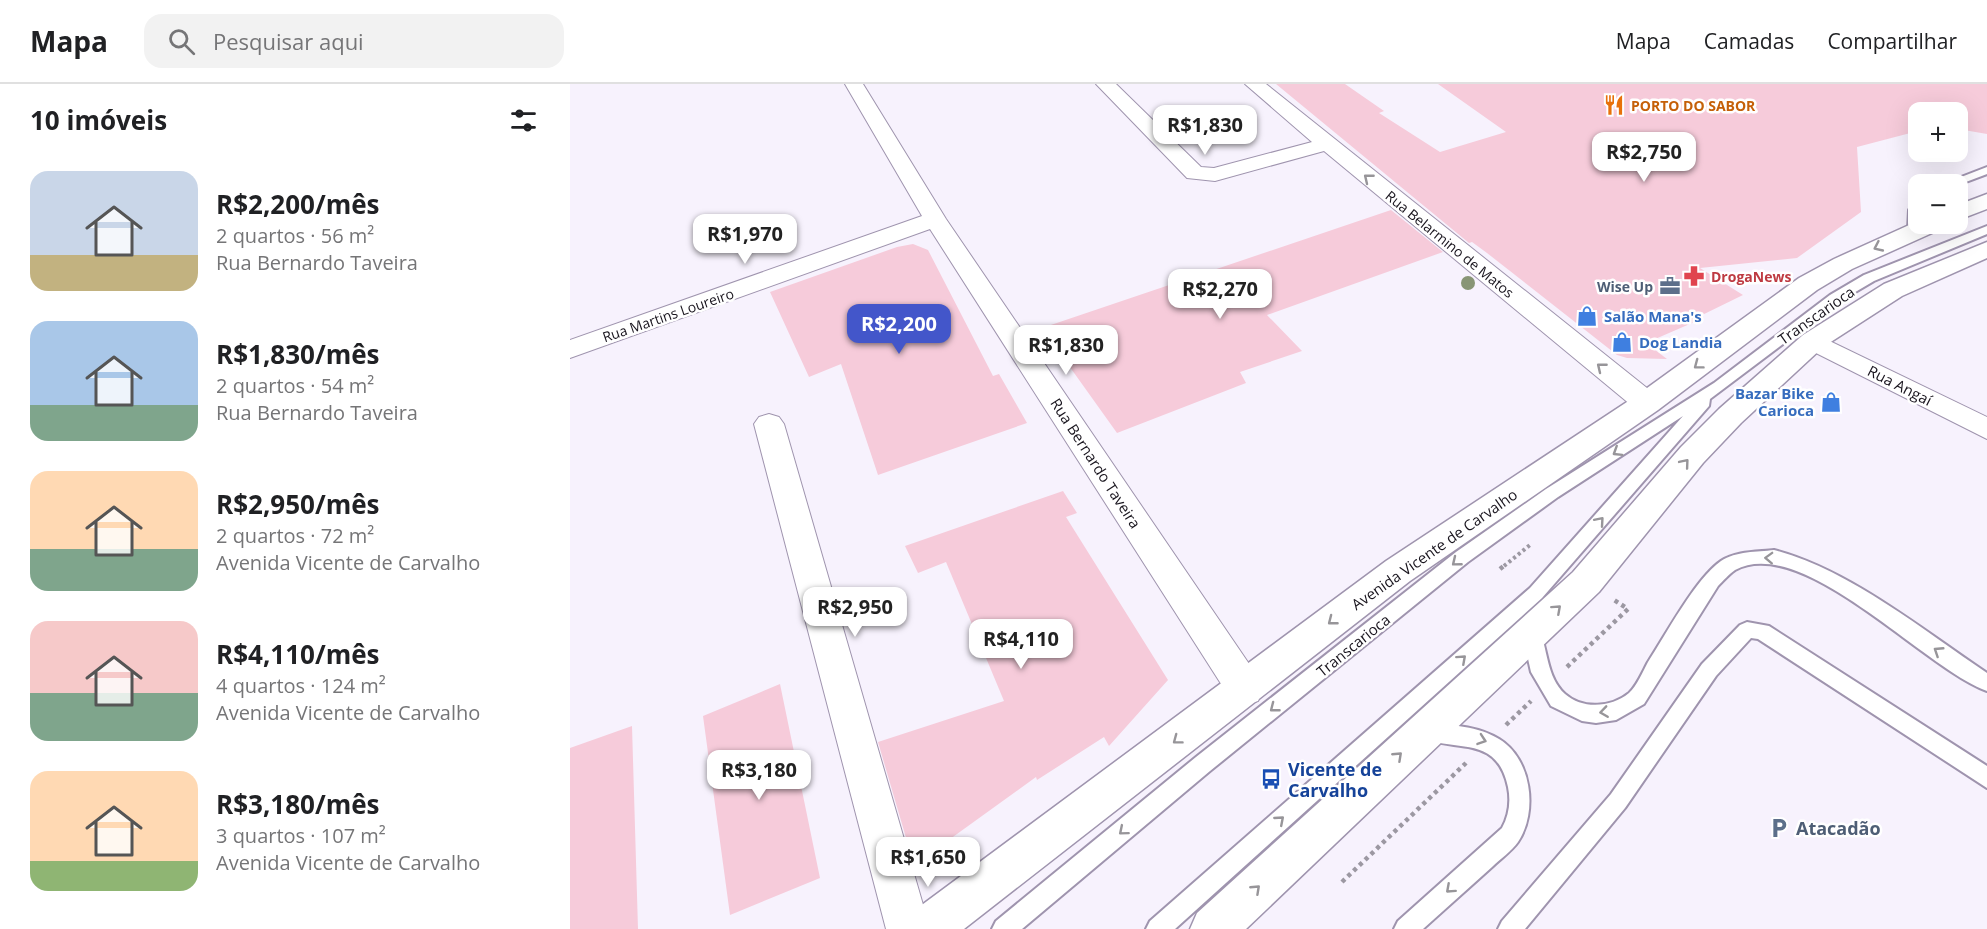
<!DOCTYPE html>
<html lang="pt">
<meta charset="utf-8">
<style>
body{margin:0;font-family:"Open Sans",sans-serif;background:#f2f2f2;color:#202124;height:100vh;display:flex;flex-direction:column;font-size:22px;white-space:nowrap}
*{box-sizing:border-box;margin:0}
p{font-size:20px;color:#757577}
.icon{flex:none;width:33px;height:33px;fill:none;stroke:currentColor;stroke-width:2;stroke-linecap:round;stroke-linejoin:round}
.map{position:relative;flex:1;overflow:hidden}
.details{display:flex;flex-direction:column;background:#fff;width:570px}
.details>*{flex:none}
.controls{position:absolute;left:1338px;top:18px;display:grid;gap:12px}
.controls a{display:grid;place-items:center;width:60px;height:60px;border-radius:12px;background:#fff;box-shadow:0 6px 24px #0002;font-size:30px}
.price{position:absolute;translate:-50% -51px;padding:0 14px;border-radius:12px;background:#fff;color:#222;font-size:20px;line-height:39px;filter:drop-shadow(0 2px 3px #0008)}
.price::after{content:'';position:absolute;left:50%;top:36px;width:18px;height:14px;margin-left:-9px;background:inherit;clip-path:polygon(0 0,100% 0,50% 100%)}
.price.active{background:#4356ca;color:#fff}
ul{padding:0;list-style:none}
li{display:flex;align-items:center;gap:18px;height:150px;padding:0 30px}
li span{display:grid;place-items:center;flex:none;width:168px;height:120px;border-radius:18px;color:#555}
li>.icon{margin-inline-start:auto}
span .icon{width:72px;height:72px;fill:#fffc;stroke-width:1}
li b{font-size:26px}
h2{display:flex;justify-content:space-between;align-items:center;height:72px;padding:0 30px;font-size:26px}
header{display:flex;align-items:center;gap:36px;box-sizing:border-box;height:84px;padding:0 30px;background:#fff;border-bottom:2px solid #e0e0e0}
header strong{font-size:28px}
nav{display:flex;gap:33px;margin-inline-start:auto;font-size:21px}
.search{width:420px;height:54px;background:#f2f2f2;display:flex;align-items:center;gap:15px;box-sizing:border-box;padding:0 21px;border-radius:18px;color:#757577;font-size:22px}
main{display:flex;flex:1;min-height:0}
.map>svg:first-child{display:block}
.building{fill:#f6cbda}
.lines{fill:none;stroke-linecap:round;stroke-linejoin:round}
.service-casing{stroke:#9f94ae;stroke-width:4}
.minor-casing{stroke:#9f94ae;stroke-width:2}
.primary-casing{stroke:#9f94ae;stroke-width:3}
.path-far1{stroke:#9c98a2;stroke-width:4;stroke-dasharray:3 3;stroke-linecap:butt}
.path{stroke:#9c98a2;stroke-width:4.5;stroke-dasharray:4 4;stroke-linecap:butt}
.service{fill:#fff;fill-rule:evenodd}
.minor{fill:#fff;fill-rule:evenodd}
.primary{fill:#fff;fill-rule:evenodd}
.tree{fill:#889575}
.oneway{stroke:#979599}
.labels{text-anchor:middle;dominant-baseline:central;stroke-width:5;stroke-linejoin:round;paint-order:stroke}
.far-food-label{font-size:14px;font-weight:bold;fill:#c56008;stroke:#fff;text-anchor:start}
.far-street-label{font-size:14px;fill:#18141d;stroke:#fff}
.far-health-label{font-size:14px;font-weight:bold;fill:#be3a42;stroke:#fff;text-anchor:start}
.far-service-label{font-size:14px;font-weight:bold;fill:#4e5e75;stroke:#fff;text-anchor:end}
.street-label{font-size:15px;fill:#18141d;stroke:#fff}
.shop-label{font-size:15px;font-weight:bold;fill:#366cbe;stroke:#fff;text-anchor:start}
.near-transit-label{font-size:18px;font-weight:bold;fill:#164399;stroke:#fff;text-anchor:start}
.near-service-label{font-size:18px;font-weight:bold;fill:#4e5e75;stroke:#fff;text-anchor:start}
</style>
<header>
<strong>Mapa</strong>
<div class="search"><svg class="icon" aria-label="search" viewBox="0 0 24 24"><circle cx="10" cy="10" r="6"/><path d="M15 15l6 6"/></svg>Pesquisar aqui</div>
<nav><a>Mapa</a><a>Camadas</a><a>Compartilhar</a></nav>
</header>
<main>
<section class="details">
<h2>10 imóveis<svg class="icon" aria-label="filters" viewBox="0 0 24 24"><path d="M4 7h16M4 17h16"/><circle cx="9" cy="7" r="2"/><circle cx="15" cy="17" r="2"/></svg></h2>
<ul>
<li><span style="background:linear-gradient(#c9d6e8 70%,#c2b280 0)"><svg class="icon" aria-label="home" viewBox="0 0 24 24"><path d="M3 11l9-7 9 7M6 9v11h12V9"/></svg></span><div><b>R$2,200/mês</b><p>2 quartos · 56 m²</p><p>Rua Bernardo Taveira</p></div></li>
<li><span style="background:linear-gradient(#a9c7e8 70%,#7fa58c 0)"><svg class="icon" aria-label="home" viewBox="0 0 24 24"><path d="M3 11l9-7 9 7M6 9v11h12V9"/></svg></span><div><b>R$1,830/mês</b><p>2 quartos · 54 m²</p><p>Rua Bernardo Taveira</p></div></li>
<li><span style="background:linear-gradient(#ffd9b3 65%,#7fa58c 0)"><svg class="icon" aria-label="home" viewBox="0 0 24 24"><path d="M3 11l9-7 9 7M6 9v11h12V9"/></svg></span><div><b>R$2,950/mês</b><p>2 quartos · 72 m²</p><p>Avenida Vicente de Carvalho</p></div></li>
<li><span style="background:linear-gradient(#f6c9c9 60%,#7fa58c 0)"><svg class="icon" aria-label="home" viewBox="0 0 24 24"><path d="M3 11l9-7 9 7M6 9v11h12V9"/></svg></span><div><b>R$4,110/mês</b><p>4 quartos · 124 m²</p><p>Avenida Vicente de Carvalho</p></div></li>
<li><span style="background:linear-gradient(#ffd9b3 75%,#8fb573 0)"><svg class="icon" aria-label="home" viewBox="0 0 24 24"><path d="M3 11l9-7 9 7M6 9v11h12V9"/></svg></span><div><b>R$3,180/mês</b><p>3 quartos · 107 m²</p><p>Avenida Vicente de Carvalho</p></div></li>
</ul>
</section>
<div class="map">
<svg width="1417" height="845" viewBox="0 0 1417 845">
<rect width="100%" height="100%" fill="#f7f2fd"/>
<!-- building -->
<path class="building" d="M706 0H775L814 27 809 29 870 68 936 48 868 0H1417V50L1388 45V28H1348V47L1287 63 1291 128 1227 174 1130 184 1173 211 1126 234 1129 236 1076 259 1097 275 1057 274 1047 271 917 169 902 158 899 159Z
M821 126 873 168 697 231 732 267 670 288 676 299 547 349 472 244Z
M343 160 358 166 423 292 429 290 457 339 308 391 271 280 239 293 200 208 327 163Z
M493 407 507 429 496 433 598 596 539 662 534 653 467 696 466 693 344 781 308 658 434 617 376 478 348 489 335 462Z
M210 600 250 794 160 831 133 632Z
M62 642 68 845H0V664Z"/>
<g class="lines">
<!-- service casing -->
<g class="service-casing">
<path id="service" d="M1417 83V90L1388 101 1373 100Z
M1344 118H1348L1350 146 1344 150 1338 146 1339 126Z
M1417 142V150L1304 197 1270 217 1140 315 1139 322 972 514 605 845H576L580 837 960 504 1113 332 988 413 898 478 640 687 452 845H422L426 837 626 673 886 468 976 405 1144 299 1260 211 1294 191Z
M1204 466C1278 485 1353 546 1417 589V607C1355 585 1232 449 1165 486 1159 490 1153 497 1148 502L1074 620 1046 636 1026 639 1012 637 981 622 961 588 952 548 954 542 961 540 968 542C978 564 976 593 995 610 1013 626 1042 623 1059 609 1067 602 1073 587 1078 578 1095 552 1126 494 1151 477 1166 467 1187 468 1204 466Z
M1177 538 1199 542 1417 682V704L1188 555 1181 554 1146 592 1055 724 955 845H928L932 837 1041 710 1132 580 1170 541Z
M858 639C882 641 908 642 929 655 962 675 968 728 948 758 942 767 930 775 922 783 899 804 876 824 853 845H824L828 837 932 744C939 731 941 718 938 703 927 651 887 668 851 654L848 648 851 642Z"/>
</g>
<!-- minor casing -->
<g class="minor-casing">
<path id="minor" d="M275 0H293L376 135 688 593 693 605 688 617 675 621 662 617 360 145 0 274V256L352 132Z
M526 0H546L631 83 644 84 742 58 675 0H696L1087 312 1091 319 1087 326 1077 329 1067 326 754 67 645 97 617 94Z
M1243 249 1417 333V355L1234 263 1230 257 1234 251Z
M199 330 209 333 214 340 360 845H316L184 340 189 333Z"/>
</g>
<!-- primary casing -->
<g class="primary-casing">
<path id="primary" d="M1417 110V125L1388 136V121Z
M1348 137V140H1374L1371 145 1282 185 1247 206 1088 326 840 497 394 845H334L341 829 816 477 1066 312 1229 194 1264 175Z
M1417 158V174L1332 212 1253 263 1171 339 1133 379 1029 508 676 845H620L627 829 1003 488 1111 363 1149 325 1233 251 1314 200Z"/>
</g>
<!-- path-far1 -->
<path class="path-far1" d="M934 482 960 461"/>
<!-- path -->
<path class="path" d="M930 485 936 480
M997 583 1058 525 1044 516
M936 641 961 617
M772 798 896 679"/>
<!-- service -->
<use href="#service" class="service"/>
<!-- minor -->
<use href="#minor" class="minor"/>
<!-- primary -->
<use href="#primary" class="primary"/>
</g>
<!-- trees -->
<circle class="tree" cx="898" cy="199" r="7"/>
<!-- one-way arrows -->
<defs><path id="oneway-chevron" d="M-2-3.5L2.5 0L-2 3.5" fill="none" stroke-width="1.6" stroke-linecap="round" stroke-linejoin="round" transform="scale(1.5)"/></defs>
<g class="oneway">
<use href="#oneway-chevron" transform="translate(798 94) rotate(-141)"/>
<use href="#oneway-chevron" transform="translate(1308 163) rotate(155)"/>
<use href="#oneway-chevron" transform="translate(1128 281) rotate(143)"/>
<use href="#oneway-chevron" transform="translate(1031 283) rotate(-141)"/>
<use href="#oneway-chevron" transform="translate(1047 368) rotate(148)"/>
<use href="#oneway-chevron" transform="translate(1115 379) rotate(-50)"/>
<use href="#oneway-chevron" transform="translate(1030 437) rotate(-49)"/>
<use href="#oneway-chevron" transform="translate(1199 474) rotate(-178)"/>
<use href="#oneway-chevron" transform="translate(886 478) rotate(141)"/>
<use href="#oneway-chevron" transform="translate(987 525) rotate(-42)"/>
<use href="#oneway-chevron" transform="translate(762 537) rotate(142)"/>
<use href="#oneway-chevron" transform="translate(1368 567) rotate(-147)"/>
<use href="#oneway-chevron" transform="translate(892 575) rotate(-42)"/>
<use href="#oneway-chevron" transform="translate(704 624) rotate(142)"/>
<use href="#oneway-chevron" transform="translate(1034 628) rotate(172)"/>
<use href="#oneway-chevron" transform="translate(607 656) rotate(143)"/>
<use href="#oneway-chevron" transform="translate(912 656) rotate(19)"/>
<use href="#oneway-chevron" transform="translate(828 672) rotate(-43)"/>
<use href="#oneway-chevron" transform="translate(710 736) rotate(-41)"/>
<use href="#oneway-chevron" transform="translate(553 747) rotate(140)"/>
<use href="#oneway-chevron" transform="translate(686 805) rotate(-43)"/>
<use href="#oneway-chevron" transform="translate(880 805) rotate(138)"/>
</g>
<!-- icons -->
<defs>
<g id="restaurant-bare" transform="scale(1.62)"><path d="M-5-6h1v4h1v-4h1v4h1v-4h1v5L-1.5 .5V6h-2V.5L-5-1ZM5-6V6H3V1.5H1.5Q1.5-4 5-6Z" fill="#e8710a" stroke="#fff" stroke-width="2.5" paint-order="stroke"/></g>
<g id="pharmacy-bare" transform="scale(1.62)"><path d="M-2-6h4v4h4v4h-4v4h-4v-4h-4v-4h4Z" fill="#e0444e" stroke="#fff" stroke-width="2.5" paint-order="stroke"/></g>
<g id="office-bare" transform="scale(1.62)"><path d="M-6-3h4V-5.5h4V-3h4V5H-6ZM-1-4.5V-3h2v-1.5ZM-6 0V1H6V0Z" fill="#5c6f8a" stroke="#fff" stroke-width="2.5" paint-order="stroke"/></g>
<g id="shop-bare" transform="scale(1.62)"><path d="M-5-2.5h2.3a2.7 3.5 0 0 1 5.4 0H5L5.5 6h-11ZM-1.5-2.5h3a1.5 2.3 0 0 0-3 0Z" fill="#3f7fe0" stroke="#fff" stroke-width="2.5" paint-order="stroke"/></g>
<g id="bus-bare" transform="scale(1.62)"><path d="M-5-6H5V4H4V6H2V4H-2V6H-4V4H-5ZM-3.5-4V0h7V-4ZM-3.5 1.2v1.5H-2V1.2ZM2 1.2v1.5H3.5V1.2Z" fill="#1a4fb4" stroke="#fff" stroke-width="2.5" paint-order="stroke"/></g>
<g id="parking-bare" transform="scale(1.62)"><path d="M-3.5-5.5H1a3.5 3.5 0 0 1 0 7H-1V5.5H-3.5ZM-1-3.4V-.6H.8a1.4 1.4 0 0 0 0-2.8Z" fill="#5c6f8a" stroke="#fff" stroke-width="2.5" paint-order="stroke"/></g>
</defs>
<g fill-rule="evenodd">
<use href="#restaurant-bare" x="1044" y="21"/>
<use href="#pharmacy-bare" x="1124" y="192"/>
<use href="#office-bare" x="1100" y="202"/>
<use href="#shop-bare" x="1017" y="232"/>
<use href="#shop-bare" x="1052" y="258"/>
<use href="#shop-bare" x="1261" y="318"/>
<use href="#bus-bare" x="701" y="695"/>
<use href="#parking-bare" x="1209" y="744"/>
</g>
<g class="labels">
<!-- far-food labels -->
<g class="far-food-label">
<text x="1061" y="21">PORTO DO SABOR</text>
</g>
<!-- far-street labels -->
<g class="far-street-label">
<text transform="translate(880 160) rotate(39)">Rua Belarmino de Matos</text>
<text transform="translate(98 231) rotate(-19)">Rua Martins Loureiro</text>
</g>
<!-- far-health labels -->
<g class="far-health-label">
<text x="1141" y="192">DrogaNews</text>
</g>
<!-- far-service labels -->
<g class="far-service-label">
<text x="1083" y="202">Wise Up</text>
</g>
<!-- street labels -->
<g class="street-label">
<text transform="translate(1246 231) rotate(-35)">Transcarioca</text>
<text transform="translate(1330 301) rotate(27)">Rua Angaí</text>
<text transform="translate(526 379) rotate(57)">Rua Bernardo Taveira</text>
<text transform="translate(864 465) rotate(-35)">Avenida Vicente de Carvalho</text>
<text transform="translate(783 561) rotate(-39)">Transcarioca</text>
</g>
<!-- shop labels -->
<g class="shop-label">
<text x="1034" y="232">Salão Mana's</text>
<text x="1069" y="258">Dog Landia</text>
<text x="1244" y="309" text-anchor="end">Bazar Bike<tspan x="1244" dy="17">Carioca</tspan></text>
</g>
<!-- near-transit labels -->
<g class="near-transit-label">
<text x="718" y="685">Vicente de<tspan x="718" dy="21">Carvalho</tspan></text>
</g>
<!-- near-service labels -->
<g class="near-service-label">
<text x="1226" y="744">Atacadão</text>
</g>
</g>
</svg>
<div class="controls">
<a>+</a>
<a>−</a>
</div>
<b class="price" style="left:635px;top:72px">R$1,830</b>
<b class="price" style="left:1074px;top:99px">R$2,750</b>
<b class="price" style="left:175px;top:181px">R$1,970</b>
<b class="price" style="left:650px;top:236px">R$2,270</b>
<b class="price active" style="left:329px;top:271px">R$2,200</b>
<b class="price" style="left:496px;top:292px">R$1,830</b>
<b class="price" style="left:285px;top:554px">R$2,950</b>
<b class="price" style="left:451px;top:586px">R$4,110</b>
<b class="price" style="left:189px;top:717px">R$3,180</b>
<b class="price" style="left:358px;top:804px">R$1,650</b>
</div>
</main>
